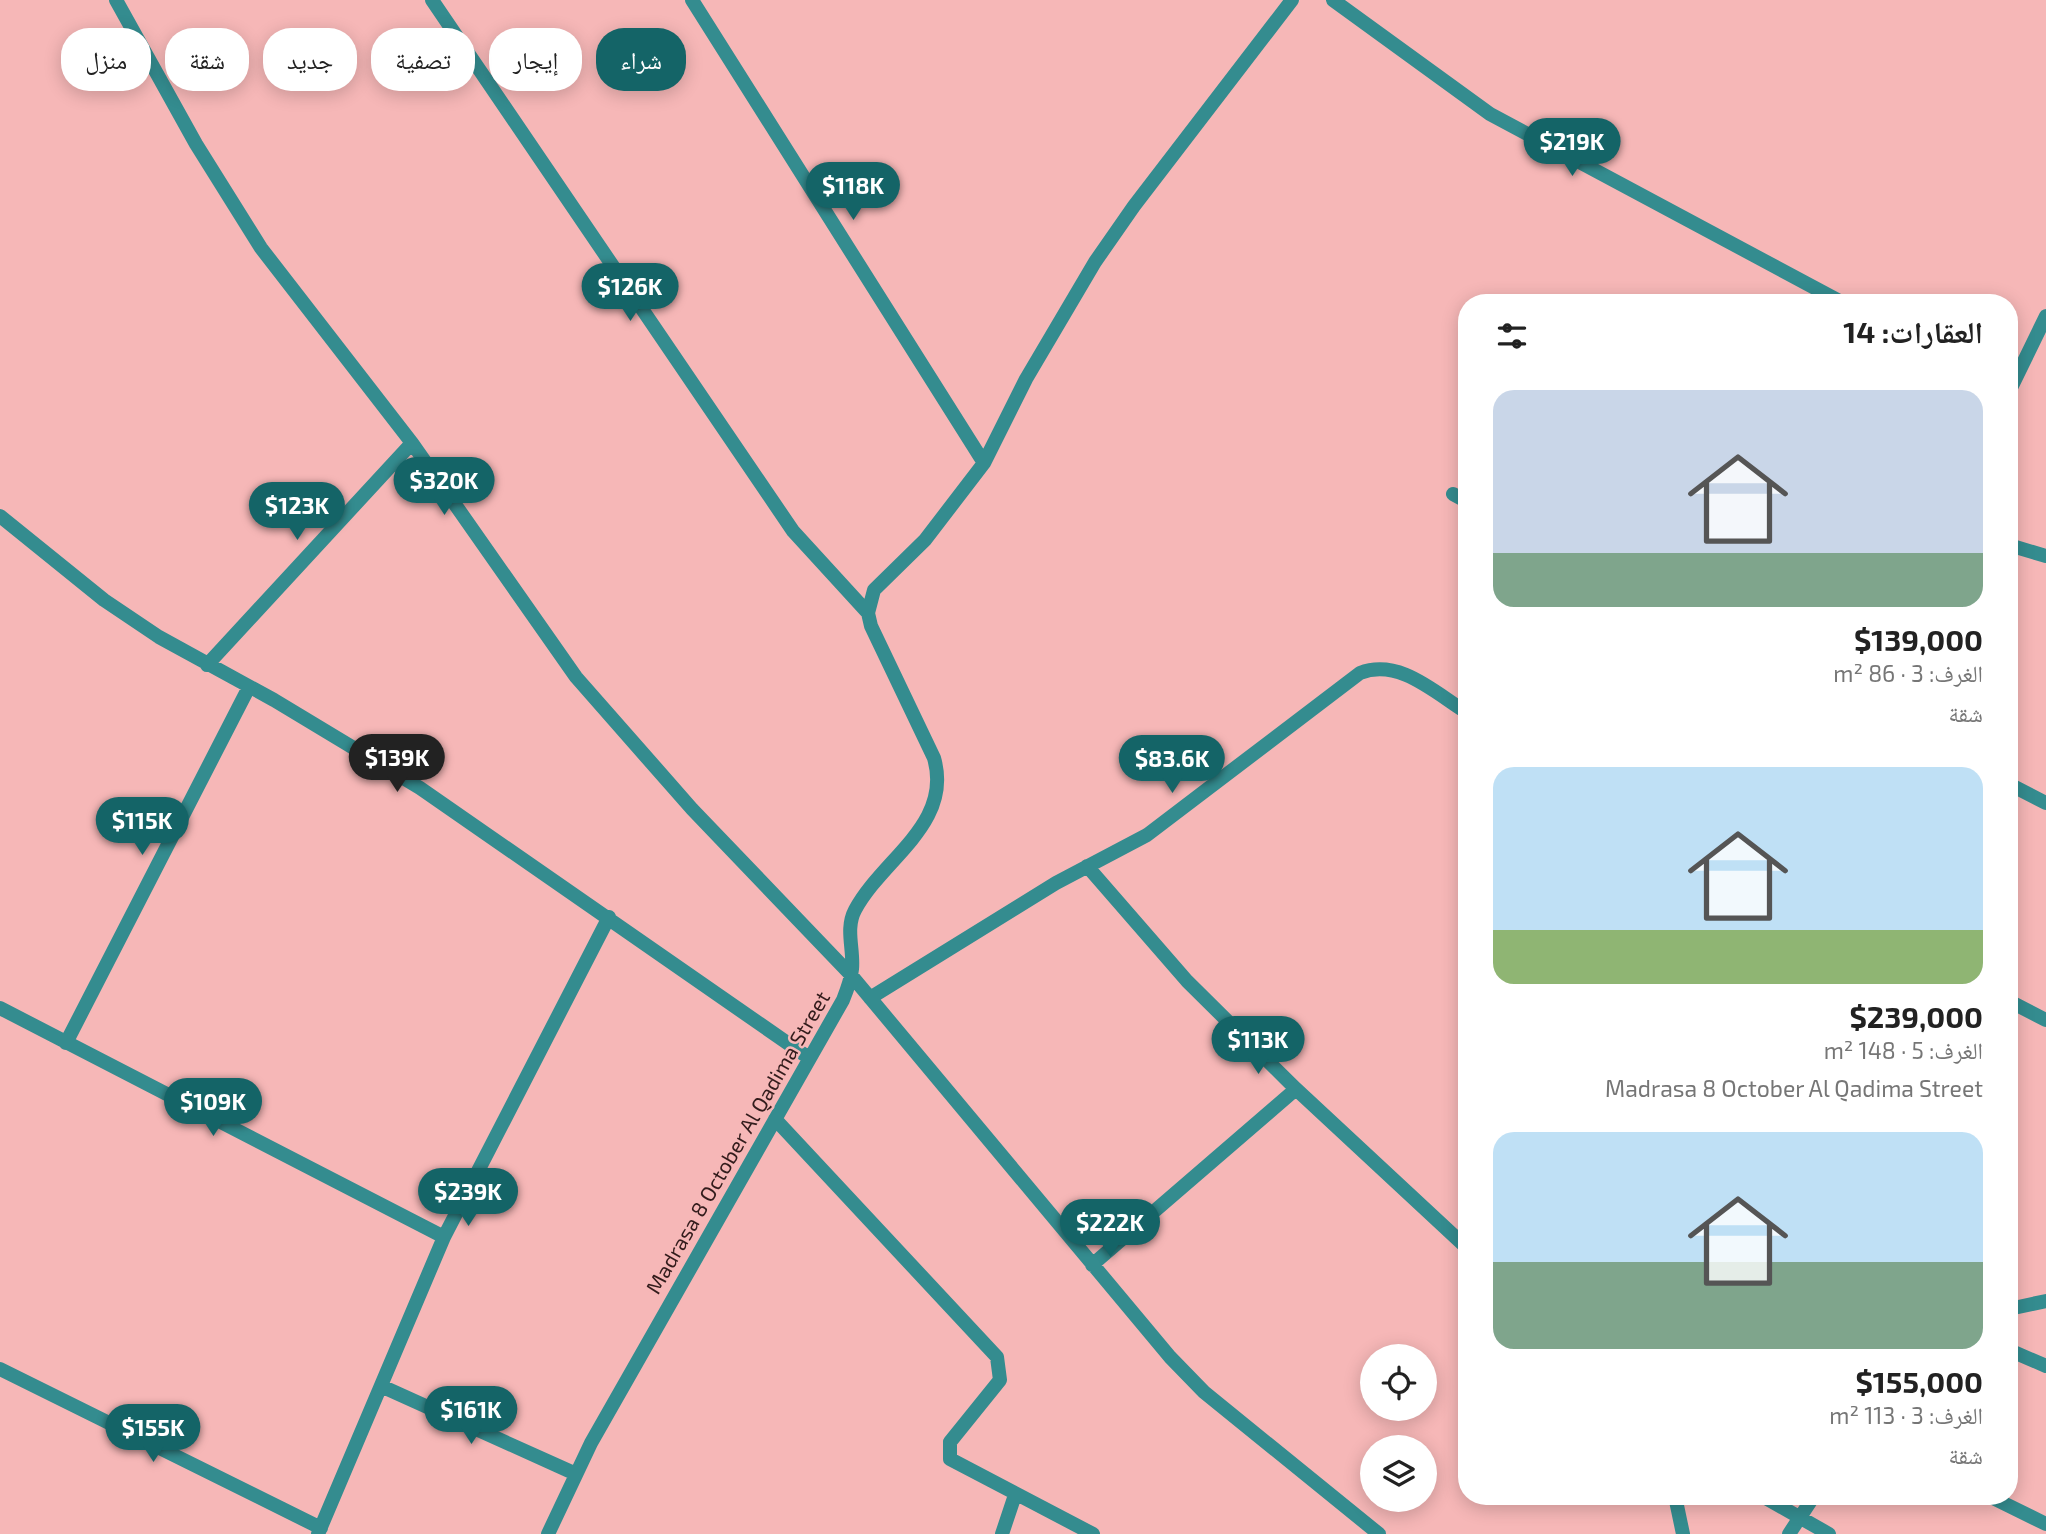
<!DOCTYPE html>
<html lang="ar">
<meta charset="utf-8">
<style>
body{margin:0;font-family:"Exo 2","Noto Naskh Arabic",sans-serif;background:#f6f6f6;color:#222;direction:rtl;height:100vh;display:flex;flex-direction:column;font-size:26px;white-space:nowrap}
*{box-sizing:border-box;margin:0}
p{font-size:23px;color:#767676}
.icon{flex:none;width:38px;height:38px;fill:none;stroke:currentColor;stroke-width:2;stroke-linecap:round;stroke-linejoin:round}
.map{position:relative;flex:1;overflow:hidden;direction:ltr}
.sheet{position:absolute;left:1458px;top:294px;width:560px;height:1211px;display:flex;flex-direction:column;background:#fff;border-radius:28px;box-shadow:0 4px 18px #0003;direction:rtl}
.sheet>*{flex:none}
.top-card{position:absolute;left:21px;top:28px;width:665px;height:63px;direction:rtl;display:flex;gap:14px}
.fabs{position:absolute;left:1360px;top:1344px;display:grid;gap:14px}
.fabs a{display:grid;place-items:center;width:77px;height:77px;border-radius:50%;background:#fff;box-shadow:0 4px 18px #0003;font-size:35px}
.price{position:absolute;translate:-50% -60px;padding:0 16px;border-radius:24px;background:#146467;color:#fff;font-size:23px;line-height:46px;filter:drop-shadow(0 2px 4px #0008)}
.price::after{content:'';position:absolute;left:50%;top:42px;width:21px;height:16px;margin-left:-10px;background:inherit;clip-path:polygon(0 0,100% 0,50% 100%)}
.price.selected{background:#222;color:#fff}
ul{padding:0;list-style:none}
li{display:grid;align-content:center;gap:14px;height:371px;padding:0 35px}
li span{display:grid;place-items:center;height:217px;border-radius:21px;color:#555}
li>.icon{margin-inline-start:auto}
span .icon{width:126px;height:126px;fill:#fffc;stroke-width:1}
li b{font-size:30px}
h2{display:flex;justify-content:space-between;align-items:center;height:84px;padding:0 35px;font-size:30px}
.chip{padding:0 24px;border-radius:28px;background:#fff;box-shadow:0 4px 18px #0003;font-size:24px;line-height:63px}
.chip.selected{background:#146467;color:#fff}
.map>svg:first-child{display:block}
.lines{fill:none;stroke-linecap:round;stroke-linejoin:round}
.street{stroke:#348c8f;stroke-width:14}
.labels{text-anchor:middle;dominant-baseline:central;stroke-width:5;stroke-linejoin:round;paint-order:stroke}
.street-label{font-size:21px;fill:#331c1c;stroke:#f6b7b7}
</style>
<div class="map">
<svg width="2046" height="1534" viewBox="0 0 2046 1534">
<rect width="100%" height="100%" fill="#f6b7b7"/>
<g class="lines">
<!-- street -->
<path class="street" d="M116 0 196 144 261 248 412 443 576 677 692 809 851 975 1170 1357 1204 1392 1379 1534
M432 0 793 531 868 613
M692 0 984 463
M1333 0 1490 114 1843 303
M2009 392 2046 316
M1453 494 1466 501
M0 516 104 600 159 637 274 700 420 788 809 1058
M2009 545 2046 556
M207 665 412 443
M2009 784 2046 803
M1087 866 1187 981 1296 1089 1466 1247
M870 998 1056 883 1147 835 1360 673C1399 658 1434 692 1466 712
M2009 1001 2046 1020
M0 1008 444 1237
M66 1043 249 687
M775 1119 997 1357 1000 1380 950 1442V1459L1093 1534
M1092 1265 1296 1089
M2009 1309 2046 1301
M2009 1350 2046 1366
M0 1369 321 1528
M381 1386 576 1474
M1675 1496 1683 1534
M1762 1496 1829 1534
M1989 1496 2046 1524
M318 1534 444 1237 609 917
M548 1534 591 1443 843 1000C847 990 851 980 852 969 854 949 845 929 855 910 883 858 953 824 934 758L871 626 868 613 874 590 925 540 984 463 1026 379 1095 262 1134 206 1292 0
M1002 1534 1015 1495
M1789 1534 1814 1496"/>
</g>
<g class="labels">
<!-- street labels -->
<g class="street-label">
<text transform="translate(737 1142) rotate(-60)">Madrasa 8 October Al Qadima Street</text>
</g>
</g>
</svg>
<div class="fabs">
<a><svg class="icon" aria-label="locate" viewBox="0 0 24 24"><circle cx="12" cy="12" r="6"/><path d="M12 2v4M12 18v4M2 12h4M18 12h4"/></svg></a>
<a><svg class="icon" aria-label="layers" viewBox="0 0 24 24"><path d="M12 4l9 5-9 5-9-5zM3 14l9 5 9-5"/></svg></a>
</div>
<b class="price" style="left:1572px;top:178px">$219K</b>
<b class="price" style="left:853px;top:222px">$118K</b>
<b class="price" style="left:630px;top:323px">$126K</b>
<b class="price" style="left:444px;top:517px">$320K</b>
<b class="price" style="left:297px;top:542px">$123K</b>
<b class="price selected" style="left:397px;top:794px">$139K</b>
<b class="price" style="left:1172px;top:795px">$83.6K</b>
<b class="price" style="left:142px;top:857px">$115K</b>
<b class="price" style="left:1258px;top:1076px">$113K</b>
<b class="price" style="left:213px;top:1138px">$109K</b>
<b class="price" style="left:468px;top:1228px">$239K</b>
<b class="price" style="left:1110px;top:1259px">$222K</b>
<b class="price" style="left:471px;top:1446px">$161K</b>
<b class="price" style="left:153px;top:1464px">$155K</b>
<div class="top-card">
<a class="chip selected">شراء</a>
<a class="chip">إيجار</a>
<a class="chip">تصفية</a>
<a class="chip">جديد</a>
<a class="chip">شقة</a>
<a class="chip">منزل</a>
</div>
<section class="sheet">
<h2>العقارات: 14<svg class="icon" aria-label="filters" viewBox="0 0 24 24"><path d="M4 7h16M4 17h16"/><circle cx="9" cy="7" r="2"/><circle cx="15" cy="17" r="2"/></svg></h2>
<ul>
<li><span style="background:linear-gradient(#c9d6e8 75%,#7fa58c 0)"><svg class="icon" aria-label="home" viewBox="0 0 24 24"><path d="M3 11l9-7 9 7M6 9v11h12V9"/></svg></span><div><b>$139,000</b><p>الغرف: 3 · 86 m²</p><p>شقة</p></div></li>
<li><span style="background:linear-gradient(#bfe0f5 75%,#8fb573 0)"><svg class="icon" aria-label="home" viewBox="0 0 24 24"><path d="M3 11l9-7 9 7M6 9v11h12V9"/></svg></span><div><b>$239,000</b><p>الغرف: 5 · 148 m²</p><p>Madrasa 8 October Al Qadima Street</p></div></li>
<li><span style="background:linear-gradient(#bfe0f5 60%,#7fa58c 0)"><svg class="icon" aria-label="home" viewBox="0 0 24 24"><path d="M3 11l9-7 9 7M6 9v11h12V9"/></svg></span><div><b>$155,000</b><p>الغرف: 3 · 113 m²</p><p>شقة</p></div></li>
</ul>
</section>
</div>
